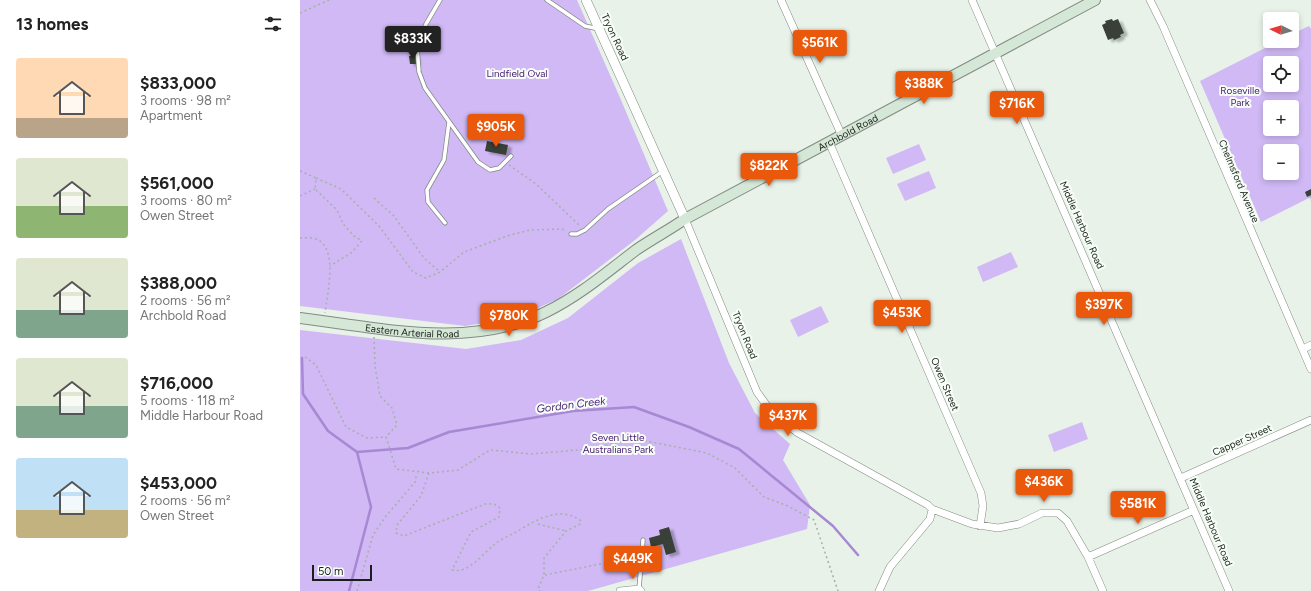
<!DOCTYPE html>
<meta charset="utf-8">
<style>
body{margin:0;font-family:Figtree,sans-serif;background:#f6f6f6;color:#222;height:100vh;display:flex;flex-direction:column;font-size:15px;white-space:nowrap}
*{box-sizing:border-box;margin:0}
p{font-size:13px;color:#767676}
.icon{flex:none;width:22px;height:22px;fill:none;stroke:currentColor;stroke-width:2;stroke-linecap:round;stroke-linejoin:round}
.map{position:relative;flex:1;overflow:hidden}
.panel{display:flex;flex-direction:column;background:#fff;width:300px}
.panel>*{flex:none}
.needle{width:26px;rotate:275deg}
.buttons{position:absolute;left:963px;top:12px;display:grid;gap:8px}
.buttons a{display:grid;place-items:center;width:36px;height:36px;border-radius:4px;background:#fff;box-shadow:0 2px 6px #0003;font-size:20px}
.scale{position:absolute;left:12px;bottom:10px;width:60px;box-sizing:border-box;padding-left:4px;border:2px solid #1b1f1b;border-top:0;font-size:11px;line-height:14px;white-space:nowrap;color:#1b1f1b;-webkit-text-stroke:3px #f7fef7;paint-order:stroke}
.price{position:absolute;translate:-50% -34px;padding:0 9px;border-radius:4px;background:#ea580c;color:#fff;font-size:13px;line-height:26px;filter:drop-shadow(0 1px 2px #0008)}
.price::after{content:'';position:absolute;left:50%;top:24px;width:12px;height:9px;margin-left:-6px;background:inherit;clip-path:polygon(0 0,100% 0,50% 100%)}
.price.on{background:#222;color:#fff}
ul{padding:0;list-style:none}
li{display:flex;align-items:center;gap:12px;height:100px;padding:0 16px}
li span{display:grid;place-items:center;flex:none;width:112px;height:80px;border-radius:4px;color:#555}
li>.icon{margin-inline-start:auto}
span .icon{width:48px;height:48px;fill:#fffc;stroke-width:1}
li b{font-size:17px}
h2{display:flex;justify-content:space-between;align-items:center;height:48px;padding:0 16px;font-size:17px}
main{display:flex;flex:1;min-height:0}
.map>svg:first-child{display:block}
.green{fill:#d0b9f5;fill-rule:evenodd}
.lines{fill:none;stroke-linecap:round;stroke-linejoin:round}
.stream{stroke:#a688d3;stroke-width:2.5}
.building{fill:#373f38;filter:url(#shadow)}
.service-casing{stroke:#828b82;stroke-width:5}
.minor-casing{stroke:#828b82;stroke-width:8}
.tertiary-casing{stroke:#828b82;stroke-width:10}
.secondary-casing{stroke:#828b82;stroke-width:12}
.path{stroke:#a7afa7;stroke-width:1.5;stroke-dasharray:2 3;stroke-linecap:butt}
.service{stroke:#fff;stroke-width:3.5}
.minor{stroke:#fff;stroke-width:7}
.tertiary{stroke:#fff;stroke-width:9}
.secondary{stroke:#d5e7d6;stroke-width:10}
.labels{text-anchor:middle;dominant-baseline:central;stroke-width:4;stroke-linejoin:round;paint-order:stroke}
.street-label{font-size:10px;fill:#1b1f1b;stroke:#f7fef7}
.park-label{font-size:10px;fill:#451870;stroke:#f7fef7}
.water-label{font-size:11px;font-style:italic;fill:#4d2279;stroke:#f7fef7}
</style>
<main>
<section class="panel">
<h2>13 homes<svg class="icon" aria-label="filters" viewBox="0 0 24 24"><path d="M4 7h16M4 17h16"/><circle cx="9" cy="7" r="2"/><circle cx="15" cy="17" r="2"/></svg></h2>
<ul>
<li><span style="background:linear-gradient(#ffd9b3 75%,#b9a48a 0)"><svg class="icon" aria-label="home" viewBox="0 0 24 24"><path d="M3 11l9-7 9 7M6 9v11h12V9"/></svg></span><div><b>$833,000</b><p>3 rooms · 98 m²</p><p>Apartment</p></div></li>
<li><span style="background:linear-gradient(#dfe7d0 60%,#8fb573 0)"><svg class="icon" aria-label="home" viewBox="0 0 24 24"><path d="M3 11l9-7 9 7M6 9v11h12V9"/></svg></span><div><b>$561,000</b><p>3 rooms · 80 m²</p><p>Owen Street</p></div></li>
<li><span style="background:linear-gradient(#dfe7d0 65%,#7fa58c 0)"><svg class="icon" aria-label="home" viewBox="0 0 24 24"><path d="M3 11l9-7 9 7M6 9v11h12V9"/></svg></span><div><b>$388,000</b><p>2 rooms · 56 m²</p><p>Archbold Road</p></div></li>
<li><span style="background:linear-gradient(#dfe7d0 60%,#7fa58c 0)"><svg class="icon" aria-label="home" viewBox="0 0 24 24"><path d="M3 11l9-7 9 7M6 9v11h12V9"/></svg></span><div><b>$716,000</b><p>5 rooms · 118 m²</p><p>Middle Harbour Road</p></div></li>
<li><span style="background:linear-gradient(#bfe0f5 65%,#c2b280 0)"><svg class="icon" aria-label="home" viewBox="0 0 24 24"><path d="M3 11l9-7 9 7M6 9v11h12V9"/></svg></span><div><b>$453,000</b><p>2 rooms · 56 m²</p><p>Owen Street</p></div></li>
</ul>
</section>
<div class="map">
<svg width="1011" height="591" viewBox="0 0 1011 591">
<defs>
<filter id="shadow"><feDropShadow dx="4" dy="2.5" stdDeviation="1" flood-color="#0004"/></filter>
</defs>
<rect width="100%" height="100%" fill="#e8f2e8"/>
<!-- green -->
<path class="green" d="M0 0H277L321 100 368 211 335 240 258 299 215 318 165 326 0 306Z
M1009 26 1011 29V197L961 222 900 81 979 41H992V34ZM970 63H992V85H970ZM970 107H992V129H970ZM970 151H992V173H970Z
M619 144 626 160 593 174 586 158Z
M629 171 636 188 605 201 597 184Z
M381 239 429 363 455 413 490 444 483 460 510 505 507 529 288 591H0V330L166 349 221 340 268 318 338 263Z
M711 252 718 267 683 282 677 267Z
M521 306 529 322 498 337 490 320Z
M782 422 788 439 754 452 748 435Z"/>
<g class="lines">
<!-- stream -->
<path class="stream" d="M2 358 3 394 28 431 57 452 108 448 149 432 273 411 334 407 389 427 439 449 533 526 558 555
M49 591 71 507 57 452"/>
</g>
<!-- building -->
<path class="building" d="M812 19 813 21 818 19 824 33 820 35 821 37 814 40 813 38 808 40 802 25 806 23 805 21Z
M116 55 117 64H110L109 56Z
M187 141 208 145 206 155 185 151Z
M1011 189V195L1007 197 1005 192Z
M369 527 376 552 366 555 363 544 351 547 349 538 360 535 359 530Z"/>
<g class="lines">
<!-- service casing -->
<g class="service-casing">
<path id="service" d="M140 0 126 24 117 47 119 72 125 88 178 162 190 170 199 168 211 156
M247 0 285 26 299 29
M145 223 128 202 127 190 144 160 149 122
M271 234H277L285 230 308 209 363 171
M339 589 343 540"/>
</g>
<!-- minor casing -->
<g class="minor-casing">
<path id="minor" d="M481 0 542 136
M672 0 929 591
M850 0 863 26 1011 369
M529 142 681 493 683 506 680 526
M385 219 457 392 473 414 498 433 628 505 632 509 630 519 590 567 579 591
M1003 349 1011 345
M881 478 1011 420
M632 509 672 524 698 528 719 524 742 513H758L767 521 788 557 803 591
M788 557 894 510
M320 591 339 589 341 591"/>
</g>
<!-- tertiary casing -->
<g class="tertiary-casing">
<path id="tertiary" d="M286 0 385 219"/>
</g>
<!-- secondary casing -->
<g class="secondary-casing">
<g id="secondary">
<path id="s1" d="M0 318C82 328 169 350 246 312 279 296 307 272 336 250 352 239 369 230 385 219L795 0"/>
</g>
</g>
<!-- path -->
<path class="path" d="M0 13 29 0
M209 165 236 184 280 226
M0 171 16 178 15 189 37 210 43 224 54 236 62 241 51 253 30 266
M16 178 41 189 79 226 113 272 126 278 140 272 164 252 207 236 230 230 262 229 266 231
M0 196 15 189
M74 198 94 216 124 258 140 272
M0 238C5 238 12 237 16 239 39 247 27 295 25 313
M74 337 75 366 80 396 92 408 97 425 86 437
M5 357 16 365 46 427 67 438 86 437 96 469 129 473 158 470 190 450 231 454 288 449 336 439 407 453 435 468 464 497 488 506 514 520 538 591
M129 473 121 496 97 525 96 533 104 536 185 504H194L200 508 199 517 171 532 152 570C169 574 182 554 195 544 201 539 209 536 216 532 236 520 260 505 281 521L280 524 266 531 244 558V575L238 589 240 591
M238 524 266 531
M245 575 330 558 335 566
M57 591 73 535 86 516 116 481V473"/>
<!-- service -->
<use href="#service" class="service"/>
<!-- minor -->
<use href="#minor" class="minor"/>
<!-- tertiary -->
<use href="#tertiary" class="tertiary"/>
<!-- secondary -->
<use href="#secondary" class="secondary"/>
</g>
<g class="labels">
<!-- street labels -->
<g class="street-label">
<text transform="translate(315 37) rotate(65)">Tryon Road</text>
<text stroke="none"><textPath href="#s1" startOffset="602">Archbold Road</textPath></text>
<text transform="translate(939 181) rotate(67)">Chelmsford Avenue</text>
<text transform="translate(782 225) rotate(66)">Middle Harbour Road</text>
<text stroke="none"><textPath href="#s1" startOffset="113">Eastern Arterial Road</textPath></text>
<text transform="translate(445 335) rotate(68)">Tryon Road</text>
<text transform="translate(645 384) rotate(67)">Owen Street</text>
<text transform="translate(942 440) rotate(-24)">Capper Street</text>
<text transform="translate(911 522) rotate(67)">Middle Harbour Road</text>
</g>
<!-- park labels -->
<g class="park-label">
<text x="217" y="73">Lindfield Oval</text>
<text x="940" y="90">Roseville<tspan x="940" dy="12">Park</tspan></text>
<text x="318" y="437">Seven Little<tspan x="318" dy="12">Australians Park</tspan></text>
</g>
<!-- water labels -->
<g class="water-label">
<text transform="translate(271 405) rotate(-7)">Gordon Creek</text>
</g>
</g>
</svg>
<div class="buttons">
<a><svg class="needle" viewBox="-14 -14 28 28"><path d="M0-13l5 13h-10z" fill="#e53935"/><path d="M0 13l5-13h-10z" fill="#767676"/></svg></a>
<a><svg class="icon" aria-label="locate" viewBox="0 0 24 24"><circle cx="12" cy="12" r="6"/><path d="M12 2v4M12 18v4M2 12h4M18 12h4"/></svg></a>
<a>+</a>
<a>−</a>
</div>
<div class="scale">50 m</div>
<b class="price on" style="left:113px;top:60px">$833K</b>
<b class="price" style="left:520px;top:64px">$561K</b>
<b class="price" style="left:624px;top:105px">$388K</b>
<b class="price" style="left:717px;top:125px">$716K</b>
<b class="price" style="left:196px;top:148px">$905K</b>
<b class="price" style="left:469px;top:187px">$822K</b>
<b class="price" style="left:804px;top:326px">$397K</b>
<b class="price" style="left:602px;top:334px">$453K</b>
<b class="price" style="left:209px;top:337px">$780K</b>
<b class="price" style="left:488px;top:437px">$437K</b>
<b class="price" style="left:744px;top:503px">$436K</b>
<b class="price" style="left:838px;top:525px">$581K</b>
<b class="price" style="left:333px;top:580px">$449K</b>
</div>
</main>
